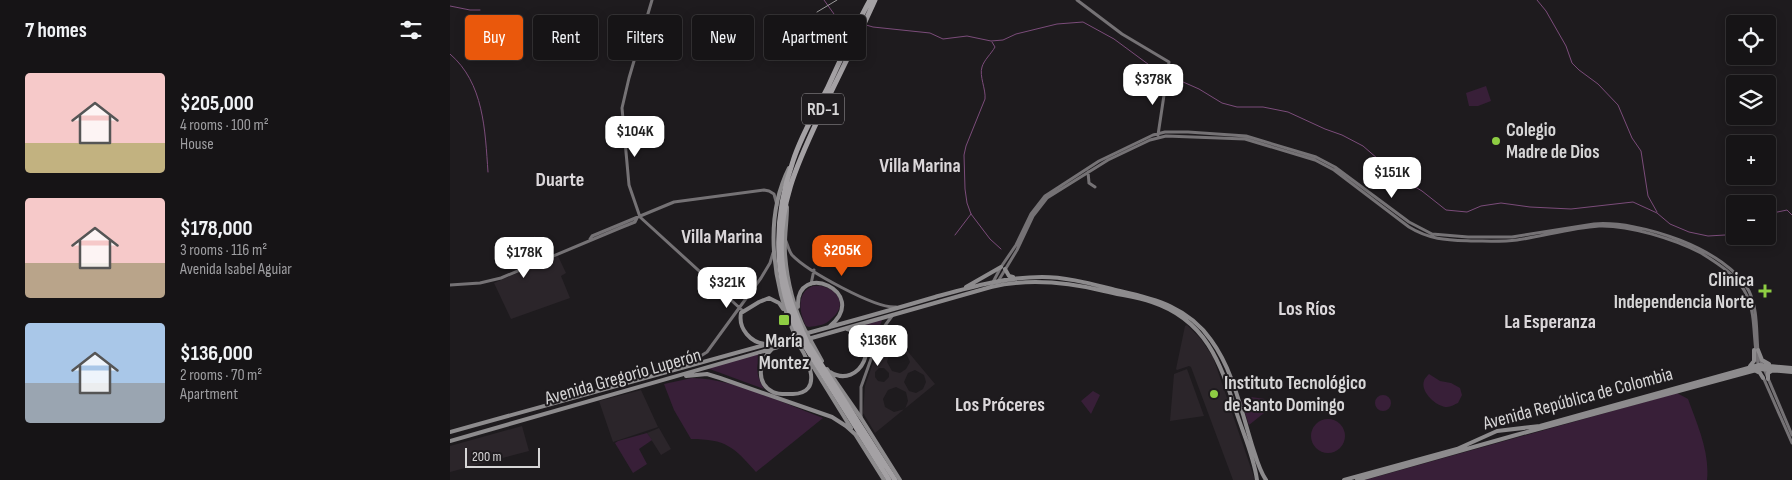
<!DOCTYPE html>
<meta charset="utf-8">
<style>
body{margin:0;font-family:"Sofia Sans Condensed",sans-serif;background:#232123;color:#f1f3f6;height:100vh;display:flex;flex-direction:column;font-size:19px;white-space:nowrap}
*{box-sizing:border-box;margin:0}
p{font-size:16px;color:#9e9ea1}
.icon{flex:none;width:28px;height:28px;fill:none;stroke:currentColor;stroke-width:2;stroke-linecap:round;stroke-linejoin:round}
.map{position:relative;flex:1;overflow:hidden}
.sheet{display:flex;flex-direction:column;background:#161416;width:450px}
.sheet>*{flex:none}
.hud{position:absolute;left:15px;top:15px;width:475px;height:45px;display:flex;gap:10px}
.tools{position:absolute;left:1276px;top:15px;display:grid;gap:10px}
.tools a{display:grid;place-items:center;width:50px;height:50px;border-radius:5px;background:#161416;box-shadow:0 2px 12px #0003,0 0 0 1px #353335;font-size:25px}
.scale{position:absolute;left:15px;bottom:12px;width:75px;box-sizing:border-box;padding-left:5px;border:2px solid #d6d5d6;border-top:0;font-size:14px;line-height:18px;white-space:nowrap;color:#d6d5d6;-webkit-text-stroke:4px #1e1b1e;paint-order:stroke}
.price{position:absolute;translate:-50% -42px;padding:0 11px;border-radius:10px;background:#fff;color:#222;font-size:16px;line-height:32px;filter:drop-shadow(0 1px 2px #0008)}
.price::after{content:'';position:absolute;left:50%;top:30px;width:15px;height:11px;margin-left:-8px;background:inherit;clip-path:polygon(0 0,100% 0,50% 100%)}
.price.active{background:#ea580c;color:#fff}
ul{padding:0;list-style:none}
li{display:flex;align-items:center;gap:15px;height:125px;padding:0 25px}
li span{display:grid;place-items:center;flex:none;width:140px;height:100px;border-radius:5px;color:#555}
li>.icon{margin-inline-start:auto}
span .icon{width:60px;height:60px;fill:#fffc;stroke-width:1}
li b{font-size:21px}
h2{display:flex;justify-content:space-between;align-items:center;height:60px;padding:0 25px;font-size:21px}
.tag{padding:0 18px;border-radius:5px;background:#161416;box-shadow:0 2px 12px #0003,0 0 0 1px #353335;font-size:18px;line-height:45px}
.tag.active{background:#ea580c;color:#fff}
main{display:flex;flex:1;min-height:0}
.map>svg:first-child{display:block}
.built{fill:#2b252a;fill-rule:evenodd}
.green{fill:#381f38}
.lines{fill:none;stroke-linecap:round;stroke-linejoin:round}
.stream{stroke:#7b4c7a;stroke-width:1}
.secondary{stroke:#757275;stroke-width:3}
.primary{stroke:#8d8b8d;stroke-width:4}
.highway{stroke:#a4a1a4;stroke-width:5}
.rail{stroke:#9c9b9c;stroke-width:1}
.primary-bridge{stroke:#8d8b8d;stroke-width:4}
.highway-bridge{stroke:#a4a1a4;stroke-width:5}
.poi-dot{fill:#8ecd43;stroke:#1e1b1e;stroke-width:2}
.labels{text-anchor:middle;dominant-baseline:central;stroke-width:4;stroke-linejoin:round;paint-order:stroke}
.shield{fill:#1e1b1e;stroke:#9f9d9f;stroke-width:1}
.shield-label{font-size:18px;font-weight:bold;fill:#d6d5d6}
.poi-label{font-size:19px;font-weight:bold;fill:#d6d5d6;stroke:#1e1b1e;text-anchor:start}
.street-label{font-size:19px;fill:#d6d5d6;stroke:#1e1b1e}
.neighbourhood-label{font-size:20px;font-weight:bold;fill:#dbd7da;stroke:#1e1b1e}
</style>
<main>
<section class="sheet">
<h2>7 homes<svg class="icon" aria-label="filters" viewBox="0 0 24 24"><path d="M4 7h16M4 17h16"/><circle cx="9" cy="7" r="2"/><circle cx="15" cy="17" r="2"/></svg></h2>
<ul>
<li><span style="background:linear-gradient(#f6c9c9 70%,#c2b280 0)"><svg class="icon" aria-label="home" viewBox="0 0 24 24"><path d="M3 11l9-7 9 7M6 9v11h12V9"/></svg></span><div><b>$205,000</b><p>4 rooms · 100 m²</p><p>House</p></div></li>
<li><span style="background:linear-gradient(#f6c9c9 65%,#b9a48a 0)"><svg class="icon" aria-label="home" viewBox="0 0 24 24"><path d="M3 11l9-7 9 7M6 9v11h12V9"/></svg></span><div><b>$178,000</b><p>3 rooms · 116 m²</p><p>Avenida Isabel Aguiar</p></div></li>
<li><span style="background:linear-gradient(#a9c7e8 60%,#9aa5b1 0)"><svg class="icon" aria-label="home" viewBox="0 0 24 24"><path d="M3 11l9-7 9 7M6 9v11h12V9"/></svg></span><div><b>$136,000</b><p>2 rooms · 70 m²</p><p>Apartment</p></div></li>
</ul>
</section>
<div class="map">
<svg width="1342" height="480" viewBox="0 0 1342 480">
<rect width="100%" height="100%" fill="#1e1b1e"/>
<!-- built -->
<path class="built" d="M85 236 95 258 80 264 74 247 83 244 81 239Z
M108 256 116 273 111 276 120 298 61 319 44 283Z
M737 325 750 338 763 357 805 480H783L741 367 739 366 727 370 726 369 735 326Z
M439 329 485 384 425 433 413 413 415 386 423 363ZM448 350 457 355 460 362 456 369 450 373 442 371 437 362 439 355ZM429 368H434L439 373V377L434 382 428 381 425 377V372ZM465 370 474 375 476 382 473 389 466 393 459 391 454 382 458 373ZM446 387 456 392 458 401 455 409 444 412 435 407 433 399 438 390Z
M737 369 754 416 720 421 724 374Z
M191 390 208 427 163 442 149 401Z
M72 426 79 451 0 472V446Z
M209 428 221 449 211 455 197 433Z"/>
<!-- green -->
<path class="green" d="M1036 86 1041 101 1028 106H1019L1016 93Z
M363 286C384 284 401 303 381 319 376 325 367 326 359 327L356 326C349 313 346 292 363 286Z
M433 318 420 350 413 335 403 327Z
M312 353C305 366 306 376 314 389L257 368Z
M979 374 990 381 1001 383 1010 388 1012 395 1008 403C1005 404 1001 407 997 407 987 407 970 392 974 381 974 379 978 375 979 374Z
M242 378C286 379 332 403 373 418L306 472C284 447 276 439 241 439L224 410 214 384Z
M643 391 650 395 641 414 631 401Z
M1227 393 1238 399C1247 424 1260 452 1257 480H915Z
M925 403a8 8 0 1 1 16 0a8 8 0 1 1-16 0Z
M801 397 815 399 819 409 799 425 791 401 797 403Z
M861 436a17 17 0 1 1 34 0a17 17 0 1 1-34 0Z
M197 433 202 440 189 449 197 464 183 473 165 443 168 441Z"/>
<g class="lines">
<!-- stream -->
<path class="stream" d="M374 0 394 28 405 25
M1087 0 1096 11 1116 46 1122 63 1129 70 1148 84 1168 105 1182 138 1191 151 1198 196 1207 212
M0 6 20 10H30
M416 25 423 27 480 33 493 39 517 36 541 41 553 40 566 34 607 24 633 22 664 39 706 70 749 89 772 103 787 107H813L838 112 875 129 892 135 913 146 950 178 972 191 996 210 1017 212 1031 206 1051 203 1080 207 1121 209 1183 202 1207 213 1220 224 1239 232 1258 236 1275 235 1285 231
M542 42 545 47C541 54 534 60 532 67 529 76 536 89 535 99L516 146 514 155 515 189 517 203 521 214 540 239 551 249
M0 54C34 83 35 130 38 172
M1318 214 1337 210 1342 215
M505 235 521 214"/>
<!-- secondary -->
<path class="secondary" d="M202 0 179 78 172 108 179 185 190 217 293 311
M627 0 672 34 719 62 708 135
M638 172 639 183 645 187
M140 239 142 236 224 202 314 190 319 191 324 194 327 205
M336 241C338 246 339 251 342 255 357 271 426 309 446 307
M547 283 567 250 583 216 597 198 658 160 700 140 716 136 795 139 865 160 884 170 959 227C980 240 998 240 1021 241 1036 241 1052 242 1067 240 1094 236 1121 228 1149 226 1179 225 1224 239 1251 253 1269 264 1289 277 1297 296 1307 317 1302 344 1309 367
M361 284 364 270
M542 284 551 267 566 245 581 214 595 196 649 161 703 135 715 132H738L796 136 866 157 885 167 959 222 982 234 1018 237H1062L1144 224C1189 220 1277 249 1299 291 1308 310 1306 331 1308 351
M0 285 30 283 51 278 170 228 185 222 187 218
M1309 357 1342 435
M235 366 257 352 311 278 320 263 323 253
M1313 377 1342 443
M411 417V387L431 331 442 316"/>
<!-- primary -->
<path class="primary" d="M339 168C313 220 323 284 345 336
M337 207C337 222 334 238 335 254 337 280 344 309 356 332
M555 269 559 276 563 277
M516 287 551 267
M348 307C345 259 421 292 380 326
M354 334C398 322 441 310 485 297 521 287 555 277 592 277 619 277 645 285 670 291 706 299 739 308 761 340 783 370 791 410 802 445 806 457 809 470 816 480
M358 339 541 287C579 278 617 282 654 291 670 295 686 297 702 302 756 320 770 362 786 411 793 433 804 457 807 480
M361 341 372 361
M316 344C301 343 288 329 291 313L309 302 319 298 329 303 333 309
M322 349C309 361 305 383 323 392 329 395 337 394 343 394 374 393 358 359 349 345
M1308 350 1312 360 1319 364
M359 360 401 428
M1300 366 1304 361V350
M377 369 411 418 450 480
M1306 371 1310 373 1313 378
M380 372C410 391 435 338 397 329
M236 376 257 374 270 378 382 417 396 426 406 435
M1318 379V373L1323 370
M0 432 347 336
M405 434 434 480
M0 441 349 341
M894 480 1007 449 1047 431 1090 426 1309 365 1342 368
M907 480 1066 435 1310 369 1342 372"/>
<!-- highway -->
<path class="highway" d="M353 333C343 310 334 286 332 261 327 205 348 162 371 113 389 75 408 38 425 0
M349 335C323 279 323 218 343 161 351 136 365 112 377 89 391 59 404 29 420 0
M357 342 445 480
M353 343 439 480"/>
<!-- rail -->
<path class="rail" d="M367 12 387 0"/>
<!-- primary-bridge -->
<path class="primary-bridge" d="M356 332 361 341
M345 336 349 345"/>
<!-- highway-bridge -->
<path class="highway-bridge" d="M353 333 357 342
M349 335 353 343"/>
</g>
<!-- markers -->
<g class="poi-dot">
<circle cx="1046" cy="141" r="5"/>
<path d="M1312.5 283.5h5v5h5v5h-5v5h-5v-5h-5v-5h5z"/>
<rect x="328" y="314" width="12" height="12" rx="2.5"/>
<circle cx="764" cy="394" r="5"/>
</g>
<g class="labels">
<!-- shield labels -->
<rect class="shield" x="352" y="93.5" width="42" height="31" rx="4"/>
<g class="shield-label">
<text x="373" y="109">RD-1</text>
</g>
<!-- poi labels -->
<g class="poi-label">
<text x="1056" y="130">Colegio<tspan x="1056" dy="22">Madre de Dios</tspan></text>
<text x="1304" y="280" text-anchor="end">Clinica<tspan x="1304" dy="22">Independencia Norte</tspan></text>
<text x="334" y="341" text-anchor="middle">María<tspan x="334" dy="22">Montez</tspan></text>
<text x="774" y="383">Instituto Tecnológico<tspan x="774" dy="22">de Santo Domingo</tspan></text>
</g>
<!-- street labels -->
<g class="street-label">
<text transform="translate(173 377) rotate(-16)">Avenida Gregorio Luperón</text>
<text transform="translate(1128 399) rotate(-15)">Avenida República de Colombia</text>
</g>
<!-- neighbourhood labels -->
<g class="neighbourhood-label">
<text x="470" y="166">Villa Marina</text>
<text x="110" y="180">Duarte</text>
<text x="272" y="237">Villa Marina</text>
<text x="857" y="309">Los Ríos</text>
<text x="1100" y="322">La Esperanza</text>
<text x="550" y="405">Los Próceres</text>
</g>
</g>
</svg>
<div class="tools">
<a><svg class="icon" aria-label="locate" viewBox="0 0 24 24"><circle cx="12" cy="12" r="6"/><path d="M12 2v4M12 18v4M2 12h4M18 12h4"/></svg></a>
<a><svg class="icon" aria-label="layers" viewBox="0 0 24 24"><path d="M12 4l9 5-9 5-9-5zM3 14l9 5 9-5"/></svg></a>
<a>+</a>
<a>−</a>
</div>
<div class="scale">200 m</div>
<b class="price" style="left:703px;top:106px">$378K</b>
<b class="price" style="left:185px;top:158px">$104K</b>
<b class="price" style="left:942px;top:199px">$151K</b>
<b class="price active" style="left:392px;top:277px">$205K</b>
<b class="price" style="left:74px;top:279px">$178K</b>
<b class="price" style="left:277px;top:309px">$321K</b>
<b class="price" style="left:428px;top:367px">$136K</b>
<div class="hud">
<a class="tag active">Buy</a>
<a class="tag">Rent</a>
<a class="tag">Filters</a>
<a class="tag">New</a>
<a class="tag">Apartment</a>
</div>
</div>
</main>
